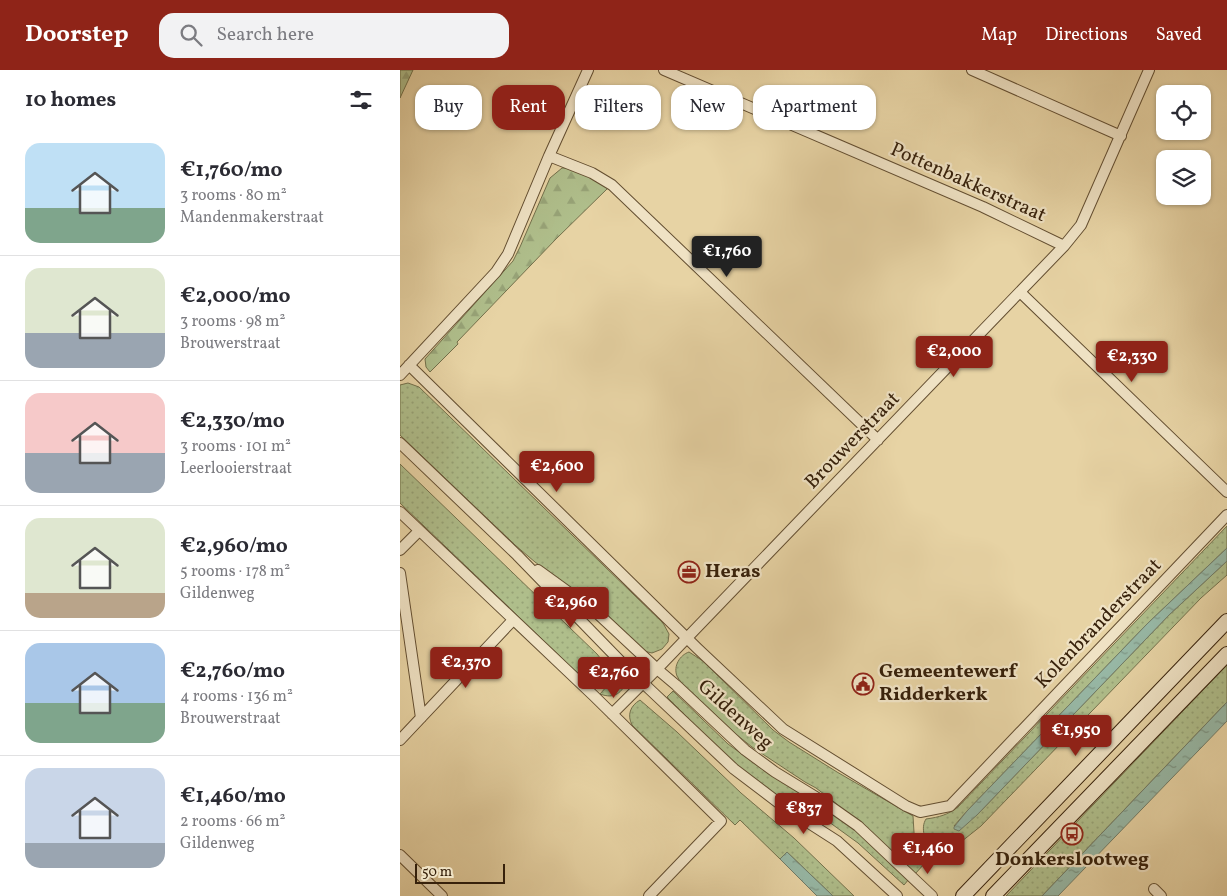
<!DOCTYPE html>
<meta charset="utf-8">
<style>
body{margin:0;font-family:Vollkorn,serif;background:#f2f2f3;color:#2b2b33;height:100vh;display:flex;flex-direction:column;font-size:19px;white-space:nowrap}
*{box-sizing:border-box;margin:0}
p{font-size:16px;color:#7c7c81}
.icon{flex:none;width:28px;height:28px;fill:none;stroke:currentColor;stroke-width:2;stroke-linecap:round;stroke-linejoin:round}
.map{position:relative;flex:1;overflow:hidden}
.drawer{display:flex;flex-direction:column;background:#fff;width:400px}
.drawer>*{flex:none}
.guide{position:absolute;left:15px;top:15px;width:475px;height:45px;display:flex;gap:10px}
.fabs{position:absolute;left:756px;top:15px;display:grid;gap:10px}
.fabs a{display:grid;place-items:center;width:55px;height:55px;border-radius:10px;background:#fff;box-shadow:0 1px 4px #0004;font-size:25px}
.scale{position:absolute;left:15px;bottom:12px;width:90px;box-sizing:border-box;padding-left:5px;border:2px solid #37210b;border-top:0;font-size:14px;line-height:18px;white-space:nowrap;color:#37210b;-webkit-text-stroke:4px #efe2c4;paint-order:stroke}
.price{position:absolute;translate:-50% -42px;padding:0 11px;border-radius:5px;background:#8f2418;color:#fff;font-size:16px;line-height:32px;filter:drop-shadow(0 1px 2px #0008)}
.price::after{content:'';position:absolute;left:50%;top:30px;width:15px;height:11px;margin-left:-8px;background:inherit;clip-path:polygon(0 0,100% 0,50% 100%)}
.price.active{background:#222;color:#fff}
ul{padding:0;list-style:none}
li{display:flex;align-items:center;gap:15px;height:125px;padding:0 25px}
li+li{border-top:1px solid #e1e1e2}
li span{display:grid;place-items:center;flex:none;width:140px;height:100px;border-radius:15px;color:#555}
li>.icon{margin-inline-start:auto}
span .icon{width:60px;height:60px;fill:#fffc;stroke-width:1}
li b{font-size:21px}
h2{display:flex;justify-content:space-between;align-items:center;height:60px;padding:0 25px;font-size:21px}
.tag{padding:0 18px;border-radius:15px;background:#fff;box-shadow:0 1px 4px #0004;font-size:18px;line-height:45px}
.tag.active{background:#8f2418;color:#fff}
header{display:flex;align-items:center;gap:30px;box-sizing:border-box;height:70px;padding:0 25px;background:#8f2418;color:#fff}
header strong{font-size:24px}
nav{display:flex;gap:28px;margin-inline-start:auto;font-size:18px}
.search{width:350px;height:45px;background:#f2f2f3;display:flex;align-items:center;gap:12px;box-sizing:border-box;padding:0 18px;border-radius:15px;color:#7c7c81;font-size:19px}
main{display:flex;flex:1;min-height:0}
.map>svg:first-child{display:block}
.grass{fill:url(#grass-dots);stroke:#73704b}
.forest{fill:url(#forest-firs);stroke:#73704b}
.water{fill:url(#water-ripples);stroke:#717c68}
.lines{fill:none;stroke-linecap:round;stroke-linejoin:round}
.street-casing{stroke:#634e31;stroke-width:12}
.secondary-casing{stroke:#37210b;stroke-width:16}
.street{stroke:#efe2c4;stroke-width:10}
.secondary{stroke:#efe2c4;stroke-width:14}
.labels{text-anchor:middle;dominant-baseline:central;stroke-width:4.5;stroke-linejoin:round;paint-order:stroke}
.street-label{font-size:20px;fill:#37210b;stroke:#efe2c4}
.poi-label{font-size:20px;font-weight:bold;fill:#37210b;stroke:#efe2c4;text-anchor:start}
</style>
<header>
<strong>Doorstep</strong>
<div class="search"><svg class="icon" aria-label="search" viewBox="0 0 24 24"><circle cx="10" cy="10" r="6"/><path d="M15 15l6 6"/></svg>Search here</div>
<nav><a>Map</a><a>Directions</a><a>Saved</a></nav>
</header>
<main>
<section class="drawer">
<h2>10 homes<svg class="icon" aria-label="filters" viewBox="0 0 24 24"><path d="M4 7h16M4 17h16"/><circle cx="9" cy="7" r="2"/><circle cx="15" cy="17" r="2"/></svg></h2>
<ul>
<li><span style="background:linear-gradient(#bfe0f5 65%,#7fa58c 0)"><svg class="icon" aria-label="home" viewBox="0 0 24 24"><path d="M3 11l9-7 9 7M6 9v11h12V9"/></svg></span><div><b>€1,760/mo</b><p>3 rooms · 80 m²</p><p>Mandenmakerstraat</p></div></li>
<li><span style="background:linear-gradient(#dfe7d0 65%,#9aa5b1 0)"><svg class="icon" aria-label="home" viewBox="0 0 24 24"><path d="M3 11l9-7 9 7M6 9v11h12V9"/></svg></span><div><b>€2,000/mo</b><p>3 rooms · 98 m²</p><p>Brouwerstraat</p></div></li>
<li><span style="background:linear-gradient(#f6c9c9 60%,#9aa5b1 0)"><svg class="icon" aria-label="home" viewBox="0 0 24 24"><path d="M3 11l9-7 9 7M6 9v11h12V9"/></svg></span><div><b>€2,330/mo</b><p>3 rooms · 101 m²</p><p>Leerlooierstraat</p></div></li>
<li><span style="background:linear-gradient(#dfe7d0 75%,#b9a48a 0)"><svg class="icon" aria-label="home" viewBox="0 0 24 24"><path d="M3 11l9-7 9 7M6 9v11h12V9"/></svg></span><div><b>€2,960/mo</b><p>5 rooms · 178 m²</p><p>Gildenweg</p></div></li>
<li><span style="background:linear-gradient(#a9c7e8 60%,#7fa58c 0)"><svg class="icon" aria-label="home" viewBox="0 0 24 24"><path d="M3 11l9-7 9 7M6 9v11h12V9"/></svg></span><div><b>€2,760/mo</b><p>4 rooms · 136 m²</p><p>Brouwerstraat</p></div></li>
<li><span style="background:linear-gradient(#c9d6e8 75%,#9aa5b1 0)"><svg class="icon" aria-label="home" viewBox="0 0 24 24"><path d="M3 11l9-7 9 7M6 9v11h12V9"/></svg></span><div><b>€1,460/mo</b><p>2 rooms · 66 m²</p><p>Gildenweg</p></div></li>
</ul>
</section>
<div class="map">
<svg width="827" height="826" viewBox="0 0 827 826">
<defs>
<pattern id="grass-dots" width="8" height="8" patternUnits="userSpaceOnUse" patternTransform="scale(1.25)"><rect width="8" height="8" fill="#afbe8b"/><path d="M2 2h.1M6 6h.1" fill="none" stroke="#97a377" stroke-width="1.8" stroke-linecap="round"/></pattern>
<pattern id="forest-firs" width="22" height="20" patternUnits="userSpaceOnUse" patternTransform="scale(1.25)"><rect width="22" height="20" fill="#afbe8b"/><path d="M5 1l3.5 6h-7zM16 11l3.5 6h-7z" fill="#97a377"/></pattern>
<pattern id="water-ripples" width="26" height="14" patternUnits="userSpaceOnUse" patternTransform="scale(1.25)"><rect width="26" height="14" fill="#97b8a6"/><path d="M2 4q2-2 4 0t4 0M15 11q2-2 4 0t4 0" fill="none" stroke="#7c9585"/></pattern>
</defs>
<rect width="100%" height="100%" fill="#e7d3a4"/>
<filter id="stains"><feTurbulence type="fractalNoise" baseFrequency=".004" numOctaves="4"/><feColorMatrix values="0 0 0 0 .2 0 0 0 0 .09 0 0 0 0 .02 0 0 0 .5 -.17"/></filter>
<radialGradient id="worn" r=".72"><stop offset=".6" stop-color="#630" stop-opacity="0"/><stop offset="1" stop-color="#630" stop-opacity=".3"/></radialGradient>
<!-- grass -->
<path class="grass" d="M8 313 19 317 263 553 269 564 268 572 262 579 252 583 244 581 197 537 135 492 115 475 0 365V315Z
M0 394 197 584 209 599C209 607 204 614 197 618L192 617 0 433Z
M827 456V478L747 554 567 741 554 756 577 745 769 545 827 491V505L801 528 581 756 542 787C526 785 524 779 524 765 523 758 523 754 526 749 540 747 547 745 558 737Z
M289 582 303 591 373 660 389 672 437 702 513 746 515 779 525 793 515 804 461 754 433 731 416 718 405 712 352 677 337 665 282 613C280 611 278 608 277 606 273 596 280 585 289 582Z
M827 595V632L642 826H606Z
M216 606 225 615C219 626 211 628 200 624Z
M273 621 328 674 365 701 432 741 469 771 509 809 504 815 458 773 429 752 376 725 334 694 267 627Z
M240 630 277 662 341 723 394 768 454 826H433L387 782 380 789 340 750 335 755 232 655C227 645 230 636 240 630Z"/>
<!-- forest -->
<path class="forest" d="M0 0H13L0 28Z
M162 98H176L208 118 156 169 57 272 58 274 30 302 26 297 25 289 113 191 120 177 150 108Z"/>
<!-- water -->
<path class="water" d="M827 478V491L769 545 577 745 559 761 554 759V757L567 741 747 554Z
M827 632V651L658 826H642Z
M387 782 433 826H417L380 789Z"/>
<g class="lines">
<!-- street casing -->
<g class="street-casing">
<path id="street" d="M264 0 583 137 664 176
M572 0 721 66
M149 86 192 103 212 115 478 370
M620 222 827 422
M9 295 298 579 383 659 506 736 520 742 550 736 827 445
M0 305 96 202 108 184 149 86 188 0
M0 373 117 485 224 595 334 699 384 737 437 771 497 826
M0 442 194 626 321 751 249 826
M0 480 19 461
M138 500 196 542 257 599 276 615 345 680 375 702 424 732 458 756 532 826
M0 503 21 648
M212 644 257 599 664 176 681 155 749 0
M0 670 113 550
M0 785 42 826
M754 819 761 826"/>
</g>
<!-- secondary casing -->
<g class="secondary-casing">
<path id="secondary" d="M563 826 827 551
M593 826 827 584"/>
</g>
<!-- street -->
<use href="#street" class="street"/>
<!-- secondary -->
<use href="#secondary" class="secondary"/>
</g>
<!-- icons -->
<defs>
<g id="office-ring" transform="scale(1.125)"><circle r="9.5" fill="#efe2c4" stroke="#8f2418" stroke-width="1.5"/><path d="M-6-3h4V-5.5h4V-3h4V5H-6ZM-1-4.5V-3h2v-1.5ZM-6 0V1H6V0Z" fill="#8f2418"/></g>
<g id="civic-ring" transform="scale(1.125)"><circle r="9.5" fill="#efe2c4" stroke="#8f2418" stroke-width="1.5"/><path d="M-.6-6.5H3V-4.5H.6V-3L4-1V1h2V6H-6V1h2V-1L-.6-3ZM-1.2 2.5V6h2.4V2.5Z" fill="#8f2418"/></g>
<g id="bus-ring" transform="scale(1.125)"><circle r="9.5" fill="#efe2c4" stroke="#8f2418" stroke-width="1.5"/><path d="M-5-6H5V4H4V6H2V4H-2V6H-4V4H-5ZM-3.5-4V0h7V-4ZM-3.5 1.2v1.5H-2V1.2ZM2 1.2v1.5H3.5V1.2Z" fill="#8f2418"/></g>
</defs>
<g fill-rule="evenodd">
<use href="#office-ring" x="289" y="502"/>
<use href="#civic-ring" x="463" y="614"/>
<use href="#bus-ring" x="672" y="764"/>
</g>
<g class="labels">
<!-- street labels -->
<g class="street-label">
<text transform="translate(568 113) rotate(24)">Pottenbakkerstraat</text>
<text transform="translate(453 371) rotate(-46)">Brouwerstraat</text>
<text transform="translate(699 554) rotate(-46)">Kolenbranderstraat</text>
<text transform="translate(335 645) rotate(42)">Gildenweg</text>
</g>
<!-- poi labels -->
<g class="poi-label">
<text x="305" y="502">Heras</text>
<text x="479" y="602">Gemeentewerf<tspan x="479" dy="23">Ridderkerk</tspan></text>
<text x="672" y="790" text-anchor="middle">Donkerslootweg</text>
</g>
</g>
<rect width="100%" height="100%" filter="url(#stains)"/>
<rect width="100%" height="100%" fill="url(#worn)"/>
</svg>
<div class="fabs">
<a><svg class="icon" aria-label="locate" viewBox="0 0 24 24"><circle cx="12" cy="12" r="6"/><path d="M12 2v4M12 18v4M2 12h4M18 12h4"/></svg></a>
<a><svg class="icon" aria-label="layers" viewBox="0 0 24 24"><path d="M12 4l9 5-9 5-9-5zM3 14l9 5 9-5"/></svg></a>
</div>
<div class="scale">50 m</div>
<b class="price active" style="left:327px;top:208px">€1,760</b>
<b class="price" style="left:554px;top:308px">€2,000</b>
<b class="price" style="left:732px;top:313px">€2,330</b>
<b class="price" style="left:157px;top:423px">€2,600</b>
<b class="price" style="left:171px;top:559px">€2,960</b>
<b class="price" style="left:66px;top:619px">€2,370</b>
<b class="price" style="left:214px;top:629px">€2,760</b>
<b class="price" style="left:676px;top:687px">€1,950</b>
<b class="price" style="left:404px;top:765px">€837</b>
<b class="price" style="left:528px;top:805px">€1,460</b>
<div class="guide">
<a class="tag">Buy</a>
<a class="tag active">Rent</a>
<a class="tag">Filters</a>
<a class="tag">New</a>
<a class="tag">Apartment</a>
</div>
</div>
</main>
